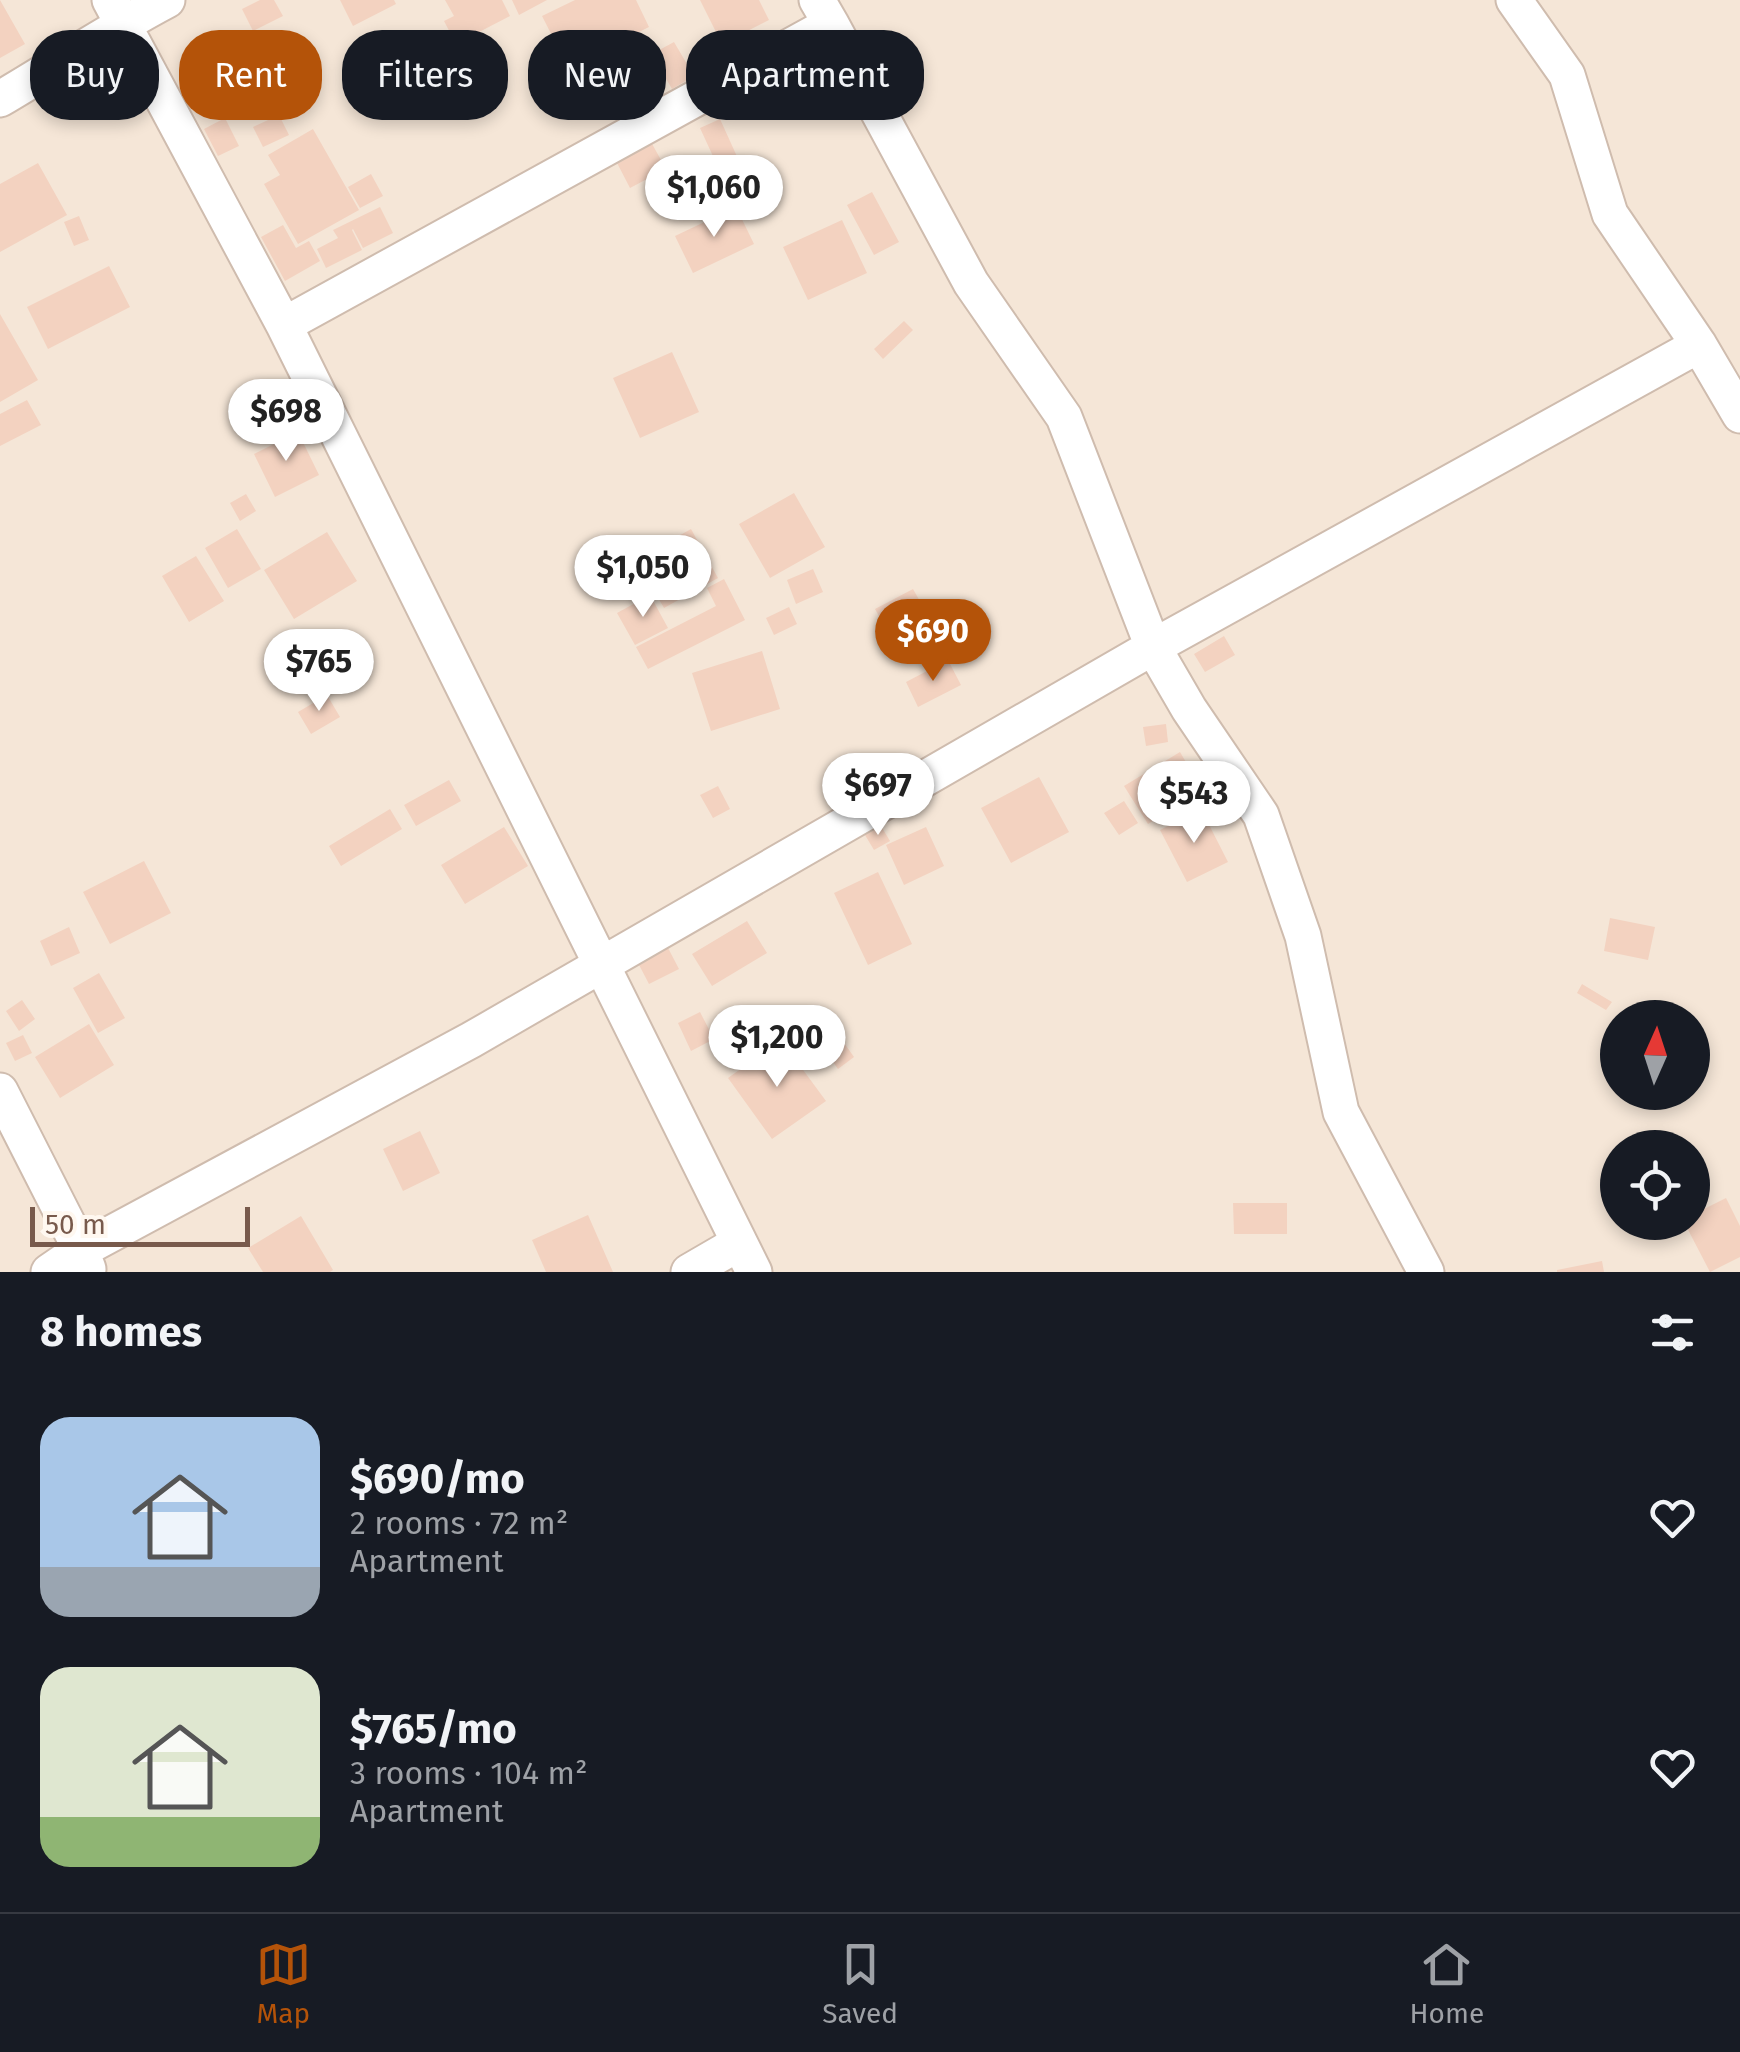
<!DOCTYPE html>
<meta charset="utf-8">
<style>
body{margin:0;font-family:"Fira Sans",sans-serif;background:#20242c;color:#f1f3f6;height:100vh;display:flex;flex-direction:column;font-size:38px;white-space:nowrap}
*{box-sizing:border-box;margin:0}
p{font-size:32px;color:#9ea1a6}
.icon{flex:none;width:55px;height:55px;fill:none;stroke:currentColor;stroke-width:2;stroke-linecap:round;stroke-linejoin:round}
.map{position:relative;height:1272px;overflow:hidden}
.details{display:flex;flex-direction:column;background:#171b24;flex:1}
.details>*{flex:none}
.guide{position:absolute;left:30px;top:30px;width:1000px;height:90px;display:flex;gap:20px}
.needle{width:65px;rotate:3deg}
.buttons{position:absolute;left:1600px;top:1000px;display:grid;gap:20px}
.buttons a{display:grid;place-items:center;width:110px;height:110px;border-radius:50%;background:#171b24;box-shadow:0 5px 15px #0003;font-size:50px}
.scale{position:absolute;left:30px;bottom:25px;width:220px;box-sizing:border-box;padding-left:10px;border:5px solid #785a4c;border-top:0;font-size:28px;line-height:35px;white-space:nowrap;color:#785a4c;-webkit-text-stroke:8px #fff8f0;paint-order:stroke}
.price{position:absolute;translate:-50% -85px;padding:0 22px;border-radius:35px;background:#fff;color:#222;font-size:32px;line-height:65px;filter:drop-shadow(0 2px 5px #0008)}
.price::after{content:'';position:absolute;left:50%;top:60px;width:30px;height:22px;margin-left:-15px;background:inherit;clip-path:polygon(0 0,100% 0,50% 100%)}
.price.current{background:#b45309;color:#fff}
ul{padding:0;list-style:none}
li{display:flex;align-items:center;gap:30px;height:250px;padding:0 40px}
li span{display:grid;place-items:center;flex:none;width:280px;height:200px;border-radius:30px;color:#555}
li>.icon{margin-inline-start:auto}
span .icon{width:120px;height:120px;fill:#fffc;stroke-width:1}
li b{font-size:42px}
h2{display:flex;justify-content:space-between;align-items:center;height:120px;padding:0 40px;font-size:42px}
.tag{padding:0 35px;border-radius:40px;background:#171b24;box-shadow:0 5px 15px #0003;font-size:35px;line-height:90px}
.tag.current{background:#b45309;color:#fff}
.menu{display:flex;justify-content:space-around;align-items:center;height:140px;border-top:2px solid #363941;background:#171b24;font-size:28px;color:#9ea1a6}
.menu a{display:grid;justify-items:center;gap:5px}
.menu .current{color:#b45309}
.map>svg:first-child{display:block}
.residential{fill:#f5e6d7;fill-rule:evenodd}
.building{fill:#f3d2c0}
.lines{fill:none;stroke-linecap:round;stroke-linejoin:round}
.street-casing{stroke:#cfbcae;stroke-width:39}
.street{stroke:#fff;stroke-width:35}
</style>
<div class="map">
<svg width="1740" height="1272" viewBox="0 0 1740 1272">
<rect width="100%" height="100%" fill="#fdf4e9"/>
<!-- residential -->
<path class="residential" d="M0 0H1740V1272H0ZM1618 1018H1692V1092H1618ZM1618 1148H1692V1222H1618Z"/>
<!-- building -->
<path class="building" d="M0 0 25 44 0 58Z
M260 0H274L283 16 253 31 242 9Z
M340 0H394L396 4 353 26Z
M445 0H502L510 16 456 44 444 21 454 16Z
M512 0H547L519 15Z
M575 0H636L649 27 568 67 542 16Z
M700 0H759L769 20 722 44Z
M252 35 278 82 223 111 198 64Z
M674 42 694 76 672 89 652 54Z
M279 115 289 135 263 147 253 127Z
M225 118 239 146 218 156 204 129Z
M720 119 744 172 724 180 700 128Z
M313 129 359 210 298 244 264 184 280 175 268 155Z
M651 142 666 169 630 188 616 161Z
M38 163 67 215 0 252V184Z
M371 174 383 196 360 208 348 187Z
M872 192 899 242 874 255 847 205Z
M380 207 393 233 363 248 353 229 352 230 362 250 326 268 317 249 338 238 333 230Z
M736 207 754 244 693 273 675 236Z
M79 216 89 240 74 246 64 222Z
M842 220 867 273 808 300 783 247Z
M283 225 296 248 309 241 320 261 285 281 261 237Z
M109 266 130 307 48 349 27 307Z
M0 314 38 380 0 402Z
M904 321 913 330 883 359 874 349Z
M672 352 699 412 640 438 613 378Z
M27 400 41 425 0 446V414Z
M298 432 319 475 275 497 254 454Z
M794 493 825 547 770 578 739 524Z
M246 494 256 511 240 521 230 503Z
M237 529 261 569 228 588 205 548Z
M691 529 718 578 664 608 636 560Z
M327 532 357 581 294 619 264 570Z
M196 556 224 601 189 622 162 576Z
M813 569 823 592 796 604 787 580Z
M724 579 745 620 648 669 636 647 716 606 707 588Z
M913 589 938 633 927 640 911 611 884 625 875 609Z
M650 595 668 628 635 645 617 613Z
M789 607 797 624 774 635 766 618Z
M912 617 925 642 899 655 886 630Z
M1224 636 1235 655 1205 672 1194 654Z
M762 651 780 709 711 731 692 673Z
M948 660 961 685 918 707 906 682Z
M327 695 340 717 311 734 298 712Z
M1166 724 1168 742 1146 746 1143 727Z
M1180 752 1203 791 1148 824 1124 786Z
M1039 777 1069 832 1011 863 981 808Z
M449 780 461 801 416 826 404 805Z
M718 786 730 809 713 818 700 795Z
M1124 801 1138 823 1119 835 1104 813Z
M390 809 402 829 341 866 329 846Z
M1201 809 1228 862 1187 882 1160 830Z
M881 826 890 841 874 850 865 835Z
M504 827 528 866 465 904 441 865Z
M926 827 944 866 904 885 886 845Z
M144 861 171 913 110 944 83 892Z
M878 872 912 944 868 965 834 893Z
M1610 918 1655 927 1648 960 1604 951Z
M747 921 767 953 712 986 692 954Z
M69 927 80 953 51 966 40 941Z
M667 946 679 969 649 984 637 961Z
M99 973 125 1018 98 1033 73 988Z
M1582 984 1612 1002 1606 1010 1577 993Z
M22 1000 35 1019 19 1031 6 1011Z
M823 1009 835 1028 802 1049 790 1030Z
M700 1012 714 1039 691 1051 678 1023Z
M89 1024 114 1065 60 1098 35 1057Z
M23 1035 32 1053 15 1061 6 1043Z
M781 1040 826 1101 772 1139 728 1078Z
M842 1040 854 1057 838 1069 826 1052Z
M420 1131 440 1173 403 1191 383 1149Z
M1726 1198 1740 1226V1257L1710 1272 1684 1222H1692V1215Z
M1233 1203H1287V1234H1234Z
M588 1215 613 1272H546L532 1240Z
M301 1216 333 1270 330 1272H263L248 1248Z
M1602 1261 1604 1272H1557V1270Z"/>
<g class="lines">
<!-- street casing -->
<g class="street-casing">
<path id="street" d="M110 0 284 325 754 1272
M1514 0 1567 75 1610 214 1699 345 1740 415
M831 24 971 283 1064 417 1153 647 1189 709 1261 815 1303 936 1341 1112 1426 1272
M0 99C56 66 110 30 167 0
M284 325 831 24 817 0
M0 1091 81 1250 88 1269
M49 1272 81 1250 471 1040 1153 647 1699 345
M689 1272 739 1243"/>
</g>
<!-- street -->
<use href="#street" class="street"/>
</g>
</svg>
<div class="buttons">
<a><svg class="needle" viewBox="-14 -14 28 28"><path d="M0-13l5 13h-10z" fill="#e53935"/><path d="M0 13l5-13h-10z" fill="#9ea1a6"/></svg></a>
<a><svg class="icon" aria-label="locate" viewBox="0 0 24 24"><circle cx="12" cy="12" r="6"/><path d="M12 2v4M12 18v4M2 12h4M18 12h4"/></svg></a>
</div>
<div class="scale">50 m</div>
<b class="price" style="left:714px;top:240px">$1,060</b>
<b class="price" style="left:286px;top:464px">$698</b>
<b class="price" style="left:643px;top:620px">$1,050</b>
<b class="price current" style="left:933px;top:684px">$690</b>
<b class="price" style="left:319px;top:714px">$765</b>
<b class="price" style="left:878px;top:838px">$697</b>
<b class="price" style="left:1194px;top:846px">$543</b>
<b class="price" style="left:777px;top:1090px">$1,200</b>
<div class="guide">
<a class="tag">Buy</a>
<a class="tag current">Rent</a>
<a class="tag">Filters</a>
<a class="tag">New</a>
<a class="tag">Apartment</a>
</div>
</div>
<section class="details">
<h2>8 homes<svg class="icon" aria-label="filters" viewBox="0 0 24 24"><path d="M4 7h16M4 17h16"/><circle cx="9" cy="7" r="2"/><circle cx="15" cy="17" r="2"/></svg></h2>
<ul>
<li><span style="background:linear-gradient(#a9c7e8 75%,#9aa5b1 0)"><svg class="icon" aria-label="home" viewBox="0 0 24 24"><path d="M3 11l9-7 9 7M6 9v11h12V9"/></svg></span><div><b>$690/mo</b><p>2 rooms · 72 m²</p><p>Apartment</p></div><svg class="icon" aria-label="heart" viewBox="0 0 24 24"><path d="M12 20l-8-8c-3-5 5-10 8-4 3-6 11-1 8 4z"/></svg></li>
<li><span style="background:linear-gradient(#dfe7d0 75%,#8fb573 0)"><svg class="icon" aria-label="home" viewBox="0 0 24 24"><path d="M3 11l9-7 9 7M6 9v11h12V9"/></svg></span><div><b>$765/mo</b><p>3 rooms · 104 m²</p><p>Apartment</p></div><svg class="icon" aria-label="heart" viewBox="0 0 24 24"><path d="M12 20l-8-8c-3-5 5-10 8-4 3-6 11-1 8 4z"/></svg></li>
</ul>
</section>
<nav class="menu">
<a class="current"><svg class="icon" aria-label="map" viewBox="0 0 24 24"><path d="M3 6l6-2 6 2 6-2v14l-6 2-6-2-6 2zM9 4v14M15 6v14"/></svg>Map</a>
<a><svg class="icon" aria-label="saved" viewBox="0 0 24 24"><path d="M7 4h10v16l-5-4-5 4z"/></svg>Saved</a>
<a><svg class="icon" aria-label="home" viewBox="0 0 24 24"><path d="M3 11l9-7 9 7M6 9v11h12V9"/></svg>Home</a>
</nav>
